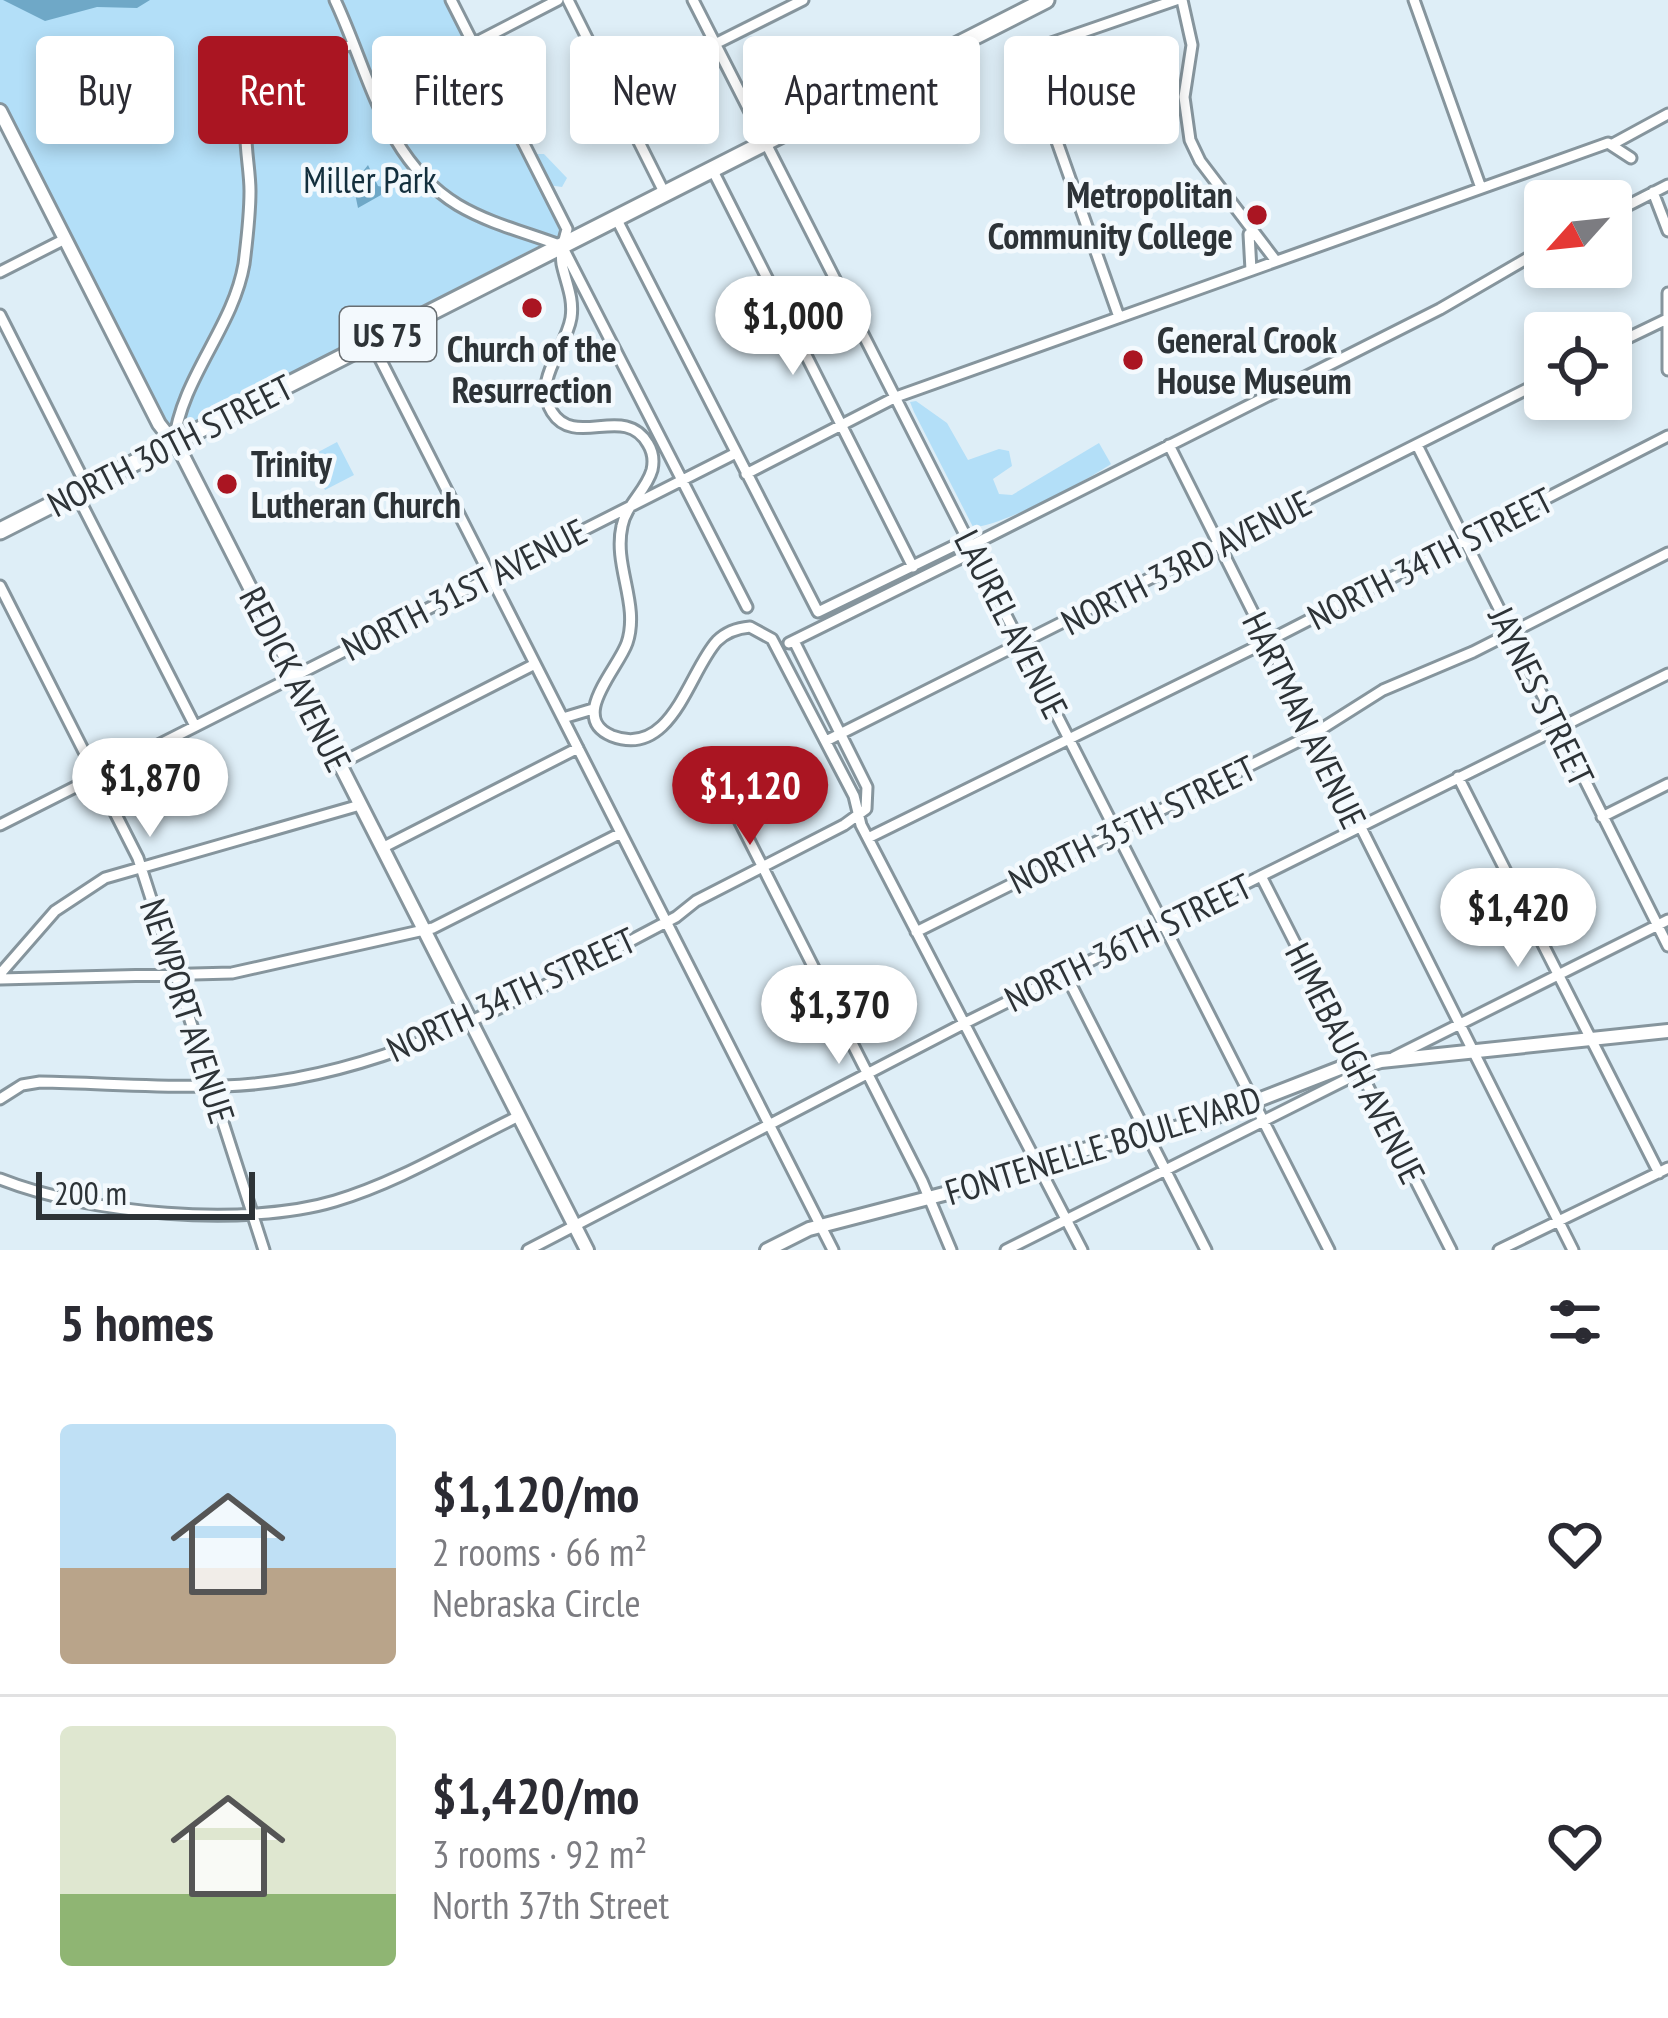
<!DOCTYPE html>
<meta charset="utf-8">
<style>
body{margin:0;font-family:"PT Sans Narrow",sans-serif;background:#f2f2f3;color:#2b2b33;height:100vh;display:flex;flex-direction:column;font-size:45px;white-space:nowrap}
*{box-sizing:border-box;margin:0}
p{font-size:39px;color:#7c7c81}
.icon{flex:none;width:66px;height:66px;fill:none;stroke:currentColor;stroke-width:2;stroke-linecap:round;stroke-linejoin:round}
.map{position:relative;height:1250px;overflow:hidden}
.details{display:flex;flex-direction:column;background:#fff;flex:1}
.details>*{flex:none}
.hud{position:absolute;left:36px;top:36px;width:1596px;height:108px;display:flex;gap:24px}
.needle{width:78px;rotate:243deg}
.tools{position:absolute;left:1524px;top:180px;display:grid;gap:24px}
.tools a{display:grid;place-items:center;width:108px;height:108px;border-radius:12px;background:#fff;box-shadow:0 6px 18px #0003;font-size:60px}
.scale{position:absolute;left:36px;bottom:30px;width:219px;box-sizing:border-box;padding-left:12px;border:6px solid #2d3337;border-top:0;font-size:33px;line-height:42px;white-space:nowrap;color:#2d3337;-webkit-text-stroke:9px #f3f9fd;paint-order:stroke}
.price{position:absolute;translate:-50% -102px;padding:0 27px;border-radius:42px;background:#fff;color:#222;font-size:39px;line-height:78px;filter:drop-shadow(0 3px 6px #0008)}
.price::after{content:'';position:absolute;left:50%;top:72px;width:36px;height:27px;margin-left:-18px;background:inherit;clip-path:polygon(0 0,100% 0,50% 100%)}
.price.current{background:#aa1522;color:#fff}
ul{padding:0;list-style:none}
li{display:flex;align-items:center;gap:36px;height:300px;padding:0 60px}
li+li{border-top:3px solid #e1e1e2}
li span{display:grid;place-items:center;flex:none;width:336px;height:240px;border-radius:12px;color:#555}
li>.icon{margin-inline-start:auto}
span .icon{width:144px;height:144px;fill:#fffc;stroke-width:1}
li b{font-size:51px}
h2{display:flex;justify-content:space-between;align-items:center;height:144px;padding:0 60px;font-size:51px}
.tag{padding:0 42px;border-radius:12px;background:#fff;box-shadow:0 6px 18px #0003;font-size:42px;line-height:108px}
.tag.current{background:#aa1522;color:#fff}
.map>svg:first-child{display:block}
.green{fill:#b3dff8}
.water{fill:#6fa8c7}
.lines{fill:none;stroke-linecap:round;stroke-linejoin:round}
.street-casing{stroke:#86959d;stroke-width:15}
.secondary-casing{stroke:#86959d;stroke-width:18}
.highway-casing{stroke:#86959d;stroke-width:21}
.street{stroke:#fff;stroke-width:9}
.secondary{stroke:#fff;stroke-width:12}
.highway{stroke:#fff;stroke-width:15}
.poi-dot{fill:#aa1522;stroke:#f3f9fd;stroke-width:4.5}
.labels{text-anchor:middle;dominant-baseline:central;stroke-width:9;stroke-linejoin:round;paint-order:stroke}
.shield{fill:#f3f9fd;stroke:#686e72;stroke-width:3}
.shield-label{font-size:33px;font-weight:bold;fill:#2d3337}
.park-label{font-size:36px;fill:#132f3d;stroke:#f3f9fd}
.poi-label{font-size:36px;font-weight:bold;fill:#2d3337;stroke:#f3f9fd;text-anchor:start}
.street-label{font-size:36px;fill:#2d3337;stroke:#f3f9fd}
</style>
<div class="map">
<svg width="1668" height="1250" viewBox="0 0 1668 1250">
<rect width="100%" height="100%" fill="#deeef7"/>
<!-- green -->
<path class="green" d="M0 0H454L466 41 495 83 492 90 501 109 515 113 518 118 528 154H544L567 178 562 187 541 184 562 234 331 352 325 361 241 402 170 430 0 102Z
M916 401 947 423 968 460 999 449 1009 451 1012 466 993 479 999 494 1012 495 1099 443 1111 464C1088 480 998 528 973 527L914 412 910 402Z
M337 442 354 475 325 490 309 457Z"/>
<!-- water -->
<path class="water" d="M3 0H150L137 8 97 7 45 21Z
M368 165 378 186 383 187 381 195 358 208 353 184Z"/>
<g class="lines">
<!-- street casing -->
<g class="street-casing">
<path id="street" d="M335 0C369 72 384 160 458 205 490 224 528 233 562 246
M451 0 567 229C564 241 560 251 562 264 566 283 574 298 571 318 566 349 532 380 552 412 575 449 625 403 648 444 653 452 654 461 652 470 646 491 626 505 622 526 613 566 640 604 627 643 618 669 568 718 612 736 672 759 689 671 717 641 726 632 739 628 750 627L772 639 854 796 861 825 1082 1250
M568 0 665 194
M693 0 1329 1250
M1182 0 1192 45 1184 97 1190 140 1200 161 1276 261
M1414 0 1481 188
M473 44 558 0
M715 44 803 0
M1025 52 1032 65 1027 73 1021 74 1012 64 1025 52 1176 0
M1027 73 1049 119 1119 317
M1611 145 1668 114
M712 169 913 567
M1653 192 1668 231
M1611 214 1668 185
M616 218 818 612 962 542 972 545 1440 309 1545 248
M1249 234 1251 270
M562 246 747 607
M0 272 65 239
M1668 293V370
M0 315 87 487
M372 343 833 1250
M1611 346 1665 320
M174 443C181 378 233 328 244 264 247 240 250 215 250 191 250 159 237 120 256 92 277 61 320 55 353 44
M1169 445 1573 1250
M1417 445 1668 946
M746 474 896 397 1608 143 1631 158
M76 493 195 726
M0 586 138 858 264 1250
M789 643 967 555 972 545
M563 718 593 709
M826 741 1545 380
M339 764 535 664
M717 777 702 771 707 757 715 756 721 761 717 777 922 1181 951 1250
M1458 777 1659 1173
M1602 817 1668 784
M0 825 736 453
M868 838 1268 641 1668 436
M382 848 578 748
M1261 876 1451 1250
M916 932 1315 733 1383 690 1473 652 1668 553
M1065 973 1206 1250
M0 974 55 911 105 878 360 805
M0 979 232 973 433 928 621 833
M1394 1057 1668 920
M0 1099 22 1085 40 1082C101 1083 163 1088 224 1086 385 1081 537 989 676 917L696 901 844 825 866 809 867 787 794 641
M0 1179C88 1214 245 1228 335 1201 399 1182 459 1145 519 1116
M528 1250 965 1023 1668 674
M1006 1250 1349 1078 1358 1068
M1499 1250 1668 1168"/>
</g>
<!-- secondary casing -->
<g class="secondary-casing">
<path id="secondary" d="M0 111 159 424 181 452 587 1250
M767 1250 809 1229 944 1194 1037 1161 1204 1121 1343 1067 1358 1068 1381 1061 1668 1031"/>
</g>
<!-- highway casing -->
<g class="highway-casing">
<path id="highway" d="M0 531 1046 0"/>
</g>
<!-- street -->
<use href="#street" class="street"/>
<!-- secondary -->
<use href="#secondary" class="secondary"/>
<!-- highway -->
<use href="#highway" class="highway"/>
</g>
<!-- markers -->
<g class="poi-dot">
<circle cx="1257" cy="215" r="12"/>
<circle cx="532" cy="308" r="12"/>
<circle cx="1133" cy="360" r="12"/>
<circle cx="227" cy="484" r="12"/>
</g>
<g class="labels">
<!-- shield labels -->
<rect class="shield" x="340" y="307" width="96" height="54" rx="9"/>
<g class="shield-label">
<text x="388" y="334">US 75</text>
</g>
<!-- park labels -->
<g class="park-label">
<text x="370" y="179">Miller Park</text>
</g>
<!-- poi labels -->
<g class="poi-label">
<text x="1233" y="194" text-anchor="end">Metropolitan<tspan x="1233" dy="41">Community College</tspan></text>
<text x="1157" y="339">General Crook<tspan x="1157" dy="41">House Museum</tspan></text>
<text x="532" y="348" text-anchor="middle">Church of the<tspan x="532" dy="41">Resurrection</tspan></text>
<text x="251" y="463">Trinity<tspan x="251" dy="41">Lutheran Church</tspan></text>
</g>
<!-- street labels -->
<g class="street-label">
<text transform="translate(170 445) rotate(-27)">NORTH 30TH STREET</text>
<text transform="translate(1430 558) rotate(-27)">NORTH 34TH STREET</text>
<text transform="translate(1186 562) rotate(-27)">NORTH 33RD AVENUE</text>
<text transform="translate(464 589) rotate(-27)">NORTH 31ST AVENUE</text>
<text transform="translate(1012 624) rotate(63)">LAUREL AVENUE</text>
<text transform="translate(296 679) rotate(63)">REDICK AVENUE</text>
<text transform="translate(1542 696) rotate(64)">JAYNES STREET</text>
<text transform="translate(1305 720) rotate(64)">HARTMAN AVENUE</text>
<text transform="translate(1132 824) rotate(-26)">NORTH 35TH STREET</text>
<text transform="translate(1128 942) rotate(-26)">NORTH 36TH STREET</text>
<text transform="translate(511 994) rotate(-25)">NORTH 34TH STREET</text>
<text transform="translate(188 1011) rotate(72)">NEWPORT AVENUE</text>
<text transform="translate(1356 1063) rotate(63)">HIMEBAUGH AVENUE</text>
<text transform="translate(1103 1145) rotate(-17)">FONTENELLE BOULEVARD</text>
</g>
</g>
</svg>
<div class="tools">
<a><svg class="needle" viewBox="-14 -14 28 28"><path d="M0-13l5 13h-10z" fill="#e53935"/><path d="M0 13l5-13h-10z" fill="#7c7c81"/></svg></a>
<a><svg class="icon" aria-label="locate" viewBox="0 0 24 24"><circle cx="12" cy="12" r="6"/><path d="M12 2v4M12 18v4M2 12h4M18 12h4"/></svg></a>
</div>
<div class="scale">200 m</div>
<b class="price" style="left:793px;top:378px">$1,000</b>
<b class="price" style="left:150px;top:840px">$1,870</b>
<b class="price current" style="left:750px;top:848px">$1,120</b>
<b class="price" style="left:1518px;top:970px">$1,420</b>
<b class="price" style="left:839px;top:1067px">$1,370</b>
<div class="hud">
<a class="tag">Buy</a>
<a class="tag current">Rent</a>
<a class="tag">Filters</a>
<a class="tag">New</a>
<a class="tag">Apartment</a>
<a class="tag">House</a>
</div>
</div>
<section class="details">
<h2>5 homes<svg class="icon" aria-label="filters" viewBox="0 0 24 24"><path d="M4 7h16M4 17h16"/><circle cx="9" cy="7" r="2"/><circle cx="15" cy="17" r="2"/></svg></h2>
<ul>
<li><span style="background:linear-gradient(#bfe0f5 60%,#b9a48a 0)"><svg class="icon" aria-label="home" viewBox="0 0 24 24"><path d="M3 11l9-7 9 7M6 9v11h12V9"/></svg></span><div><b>$1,120/mo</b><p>2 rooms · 66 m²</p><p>Nebraska Circle</p></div><svg class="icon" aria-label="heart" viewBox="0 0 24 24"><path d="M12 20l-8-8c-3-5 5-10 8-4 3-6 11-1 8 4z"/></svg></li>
<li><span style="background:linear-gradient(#dfe7d0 70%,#8fb573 0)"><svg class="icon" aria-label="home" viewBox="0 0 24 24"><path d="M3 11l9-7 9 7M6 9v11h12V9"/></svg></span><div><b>$1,420/mo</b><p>3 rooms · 92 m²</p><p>North 37th Street</p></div><svg class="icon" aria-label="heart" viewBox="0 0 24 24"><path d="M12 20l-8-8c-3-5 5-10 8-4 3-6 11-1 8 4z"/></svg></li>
</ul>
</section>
